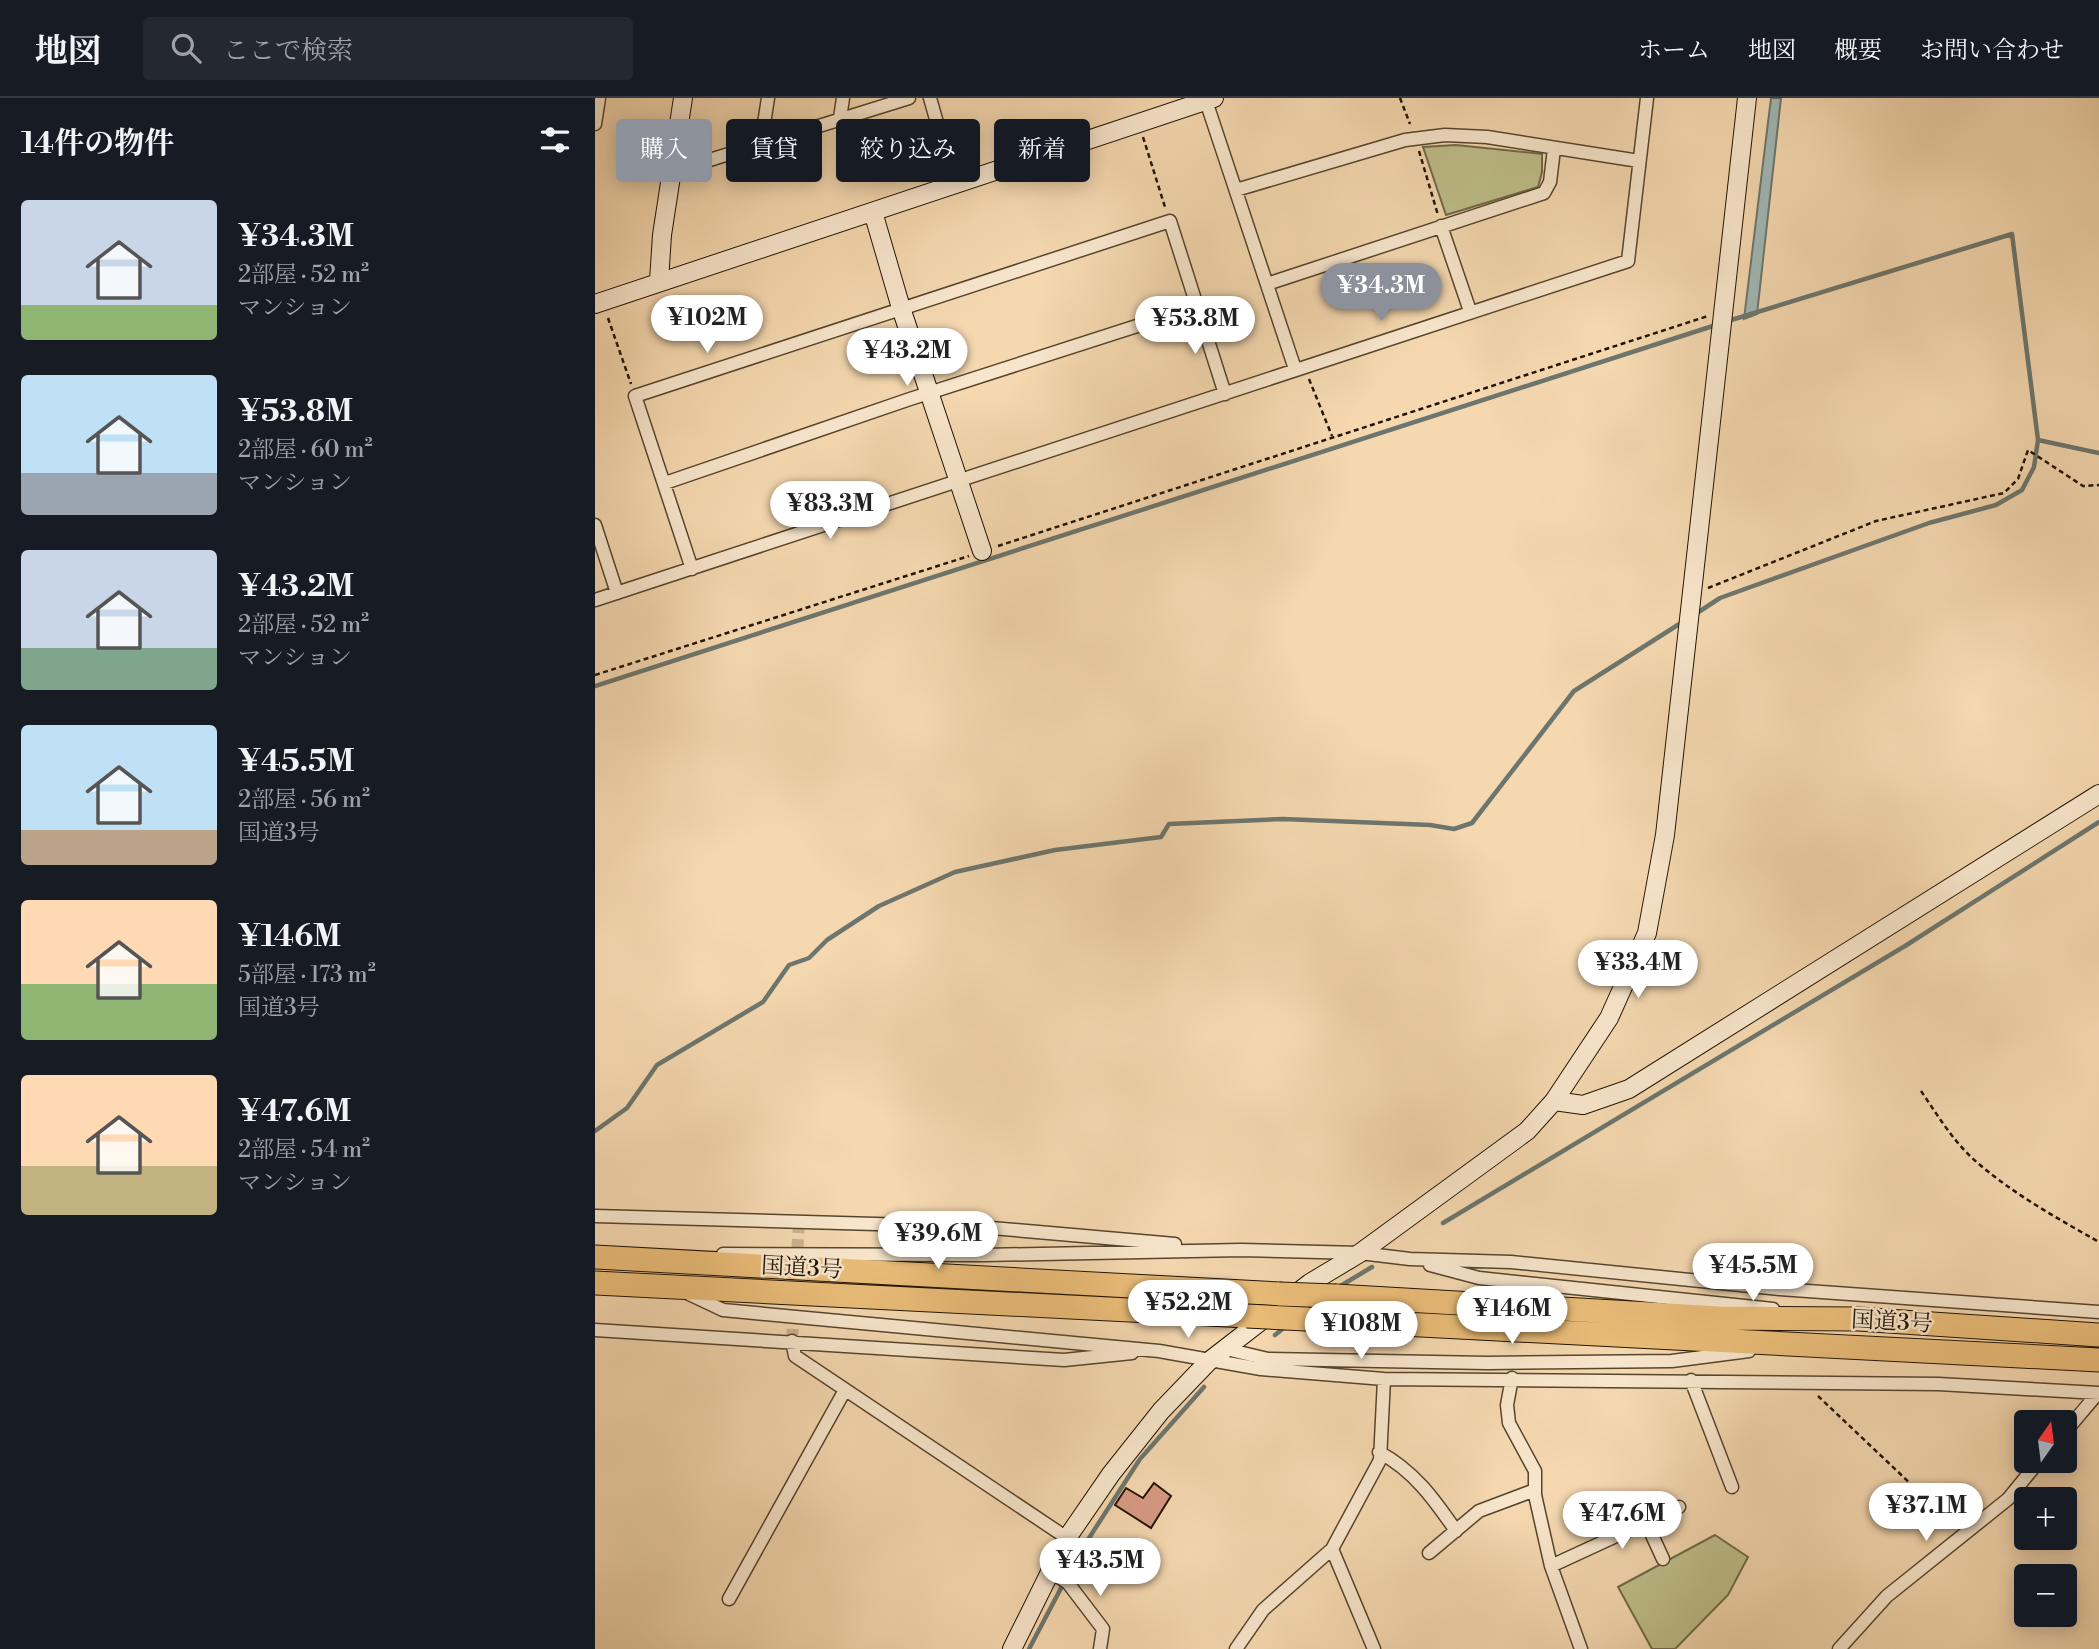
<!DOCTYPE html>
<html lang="ja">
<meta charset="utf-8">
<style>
body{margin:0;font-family:"Libre Bodoni","Noto Serif JP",serif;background:#242831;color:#f1f3f6;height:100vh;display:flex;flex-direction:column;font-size:26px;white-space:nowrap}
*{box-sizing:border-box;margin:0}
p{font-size:23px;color:#9ea1a6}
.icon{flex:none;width:38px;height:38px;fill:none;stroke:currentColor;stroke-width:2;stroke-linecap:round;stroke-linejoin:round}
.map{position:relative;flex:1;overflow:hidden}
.details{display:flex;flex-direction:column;background:#171b24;width:595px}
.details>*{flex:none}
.guide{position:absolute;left:21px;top:21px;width:665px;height:63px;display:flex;gap:14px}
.needle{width:46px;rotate:14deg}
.tools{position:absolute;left:1419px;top:1312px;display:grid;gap:14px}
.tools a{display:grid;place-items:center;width:63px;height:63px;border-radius:7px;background:#171b24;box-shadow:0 4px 18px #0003;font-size:35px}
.price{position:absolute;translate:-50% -60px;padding:0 16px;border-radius:24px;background:#fff;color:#222;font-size:23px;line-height:46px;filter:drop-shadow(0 2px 4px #0008)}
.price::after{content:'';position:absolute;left:50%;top:42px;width:21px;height:16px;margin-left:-10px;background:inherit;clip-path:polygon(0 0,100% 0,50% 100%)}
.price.on{background:#8c9099;color:#fff}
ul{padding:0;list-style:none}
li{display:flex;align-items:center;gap:21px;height:175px;padding:0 21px}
li span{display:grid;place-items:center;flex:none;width:196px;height:140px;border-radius:7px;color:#555}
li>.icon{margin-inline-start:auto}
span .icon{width:84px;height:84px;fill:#fffc;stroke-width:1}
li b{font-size:30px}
h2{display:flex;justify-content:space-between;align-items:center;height:84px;padding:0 21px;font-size:30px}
.chip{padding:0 24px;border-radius:7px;background:#171b24;box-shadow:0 4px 18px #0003;font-size:24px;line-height:63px}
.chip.on{background:#8c9099;color:#fff}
header{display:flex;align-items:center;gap:42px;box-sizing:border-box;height:98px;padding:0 35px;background:#171b24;border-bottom:2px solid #363941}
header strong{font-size:33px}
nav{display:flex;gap:38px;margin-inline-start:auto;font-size:24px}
.search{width:490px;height:63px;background:#242831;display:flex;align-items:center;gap:18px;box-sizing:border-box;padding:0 24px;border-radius:7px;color:#9ea1a6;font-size:26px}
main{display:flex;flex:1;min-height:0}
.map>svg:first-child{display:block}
.green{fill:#bebe8a;stroke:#706946;stroke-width:2}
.water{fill:#a0b8b5;stroke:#6d766e;stroke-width:2}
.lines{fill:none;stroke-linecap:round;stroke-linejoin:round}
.stream{stroke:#6d766e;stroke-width:4.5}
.building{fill:#d89a84;stroke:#211403;stroke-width:2}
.street-tunnel{stroke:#cbb18d;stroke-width:12;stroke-dasharray:12 6;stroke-linecap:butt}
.street-casing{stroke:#56452e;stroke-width:15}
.secondary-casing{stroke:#211403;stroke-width:20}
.highway-casing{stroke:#211403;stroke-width:25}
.path{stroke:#211403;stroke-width:2.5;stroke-dasharray:5 3.5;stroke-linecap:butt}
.street{stroke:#f8e6cc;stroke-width:12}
.secondary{stroke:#f8e6cc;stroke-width:18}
.highway{stroke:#eabc78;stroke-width:23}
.highway-bridge-casing{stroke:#211403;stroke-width:25;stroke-linecap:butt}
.highway-bridge{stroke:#eabc78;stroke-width:23}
.labels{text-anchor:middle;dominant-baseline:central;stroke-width:5;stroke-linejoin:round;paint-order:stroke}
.street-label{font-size:23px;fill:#211403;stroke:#f8e6cc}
</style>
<header>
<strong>地図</strong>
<div class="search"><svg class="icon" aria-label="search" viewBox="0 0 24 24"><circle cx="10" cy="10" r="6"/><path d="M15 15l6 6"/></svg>ここで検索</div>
<nav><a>ホーム</a><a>地図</a><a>概要</a><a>お問い合わせ</a></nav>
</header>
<main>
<section class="details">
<h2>14件の物件<svg class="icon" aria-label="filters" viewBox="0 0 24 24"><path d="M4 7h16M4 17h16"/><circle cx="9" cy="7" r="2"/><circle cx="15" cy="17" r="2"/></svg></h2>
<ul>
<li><span style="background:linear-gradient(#c9d6e8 75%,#8fb573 0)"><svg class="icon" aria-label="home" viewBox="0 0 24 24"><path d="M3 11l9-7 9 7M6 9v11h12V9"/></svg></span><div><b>¥34.3M</b><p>2部屋 · 52 m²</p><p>マンション</p></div></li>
<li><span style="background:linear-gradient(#bfe0f5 70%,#9aa5b1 0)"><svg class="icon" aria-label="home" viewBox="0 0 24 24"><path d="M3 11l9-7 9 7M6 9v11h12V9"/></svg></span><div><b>¥53.8M</b><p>2部屋 · 60 m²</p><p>マンション</p></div></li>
<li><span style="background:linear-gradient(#c9d6e8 70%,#7fa58c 0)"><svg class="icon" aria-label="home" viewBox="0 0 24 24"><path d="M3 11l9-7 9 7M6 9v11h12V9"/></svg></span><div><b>¥43.2M</b><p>2部屋 · 52 m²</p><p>マンション</p></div></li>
<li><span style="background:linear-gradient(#bfe0f5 75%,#b9a48a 0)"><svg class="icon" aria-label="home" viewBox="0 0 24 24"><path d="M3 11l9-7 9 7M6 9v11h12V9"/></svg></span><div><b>¥45.5M</b><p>2部屋 · 56 m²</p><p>国道3号</p></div></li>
<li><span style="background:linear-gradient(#ffd9b3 60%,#8fb573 0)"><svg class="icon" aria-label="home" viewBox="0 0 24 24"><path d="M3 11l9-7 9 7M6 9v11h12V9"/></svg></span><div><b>¥146M</b><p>5部屋 · 173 m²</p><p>国道3号</p></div></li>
<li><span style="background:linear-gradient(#ffd9b3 65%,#c2b280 0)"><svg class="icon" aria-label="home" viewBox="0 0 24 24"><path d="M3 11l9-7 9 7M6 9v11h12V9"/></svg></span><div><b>¥47.6M</b><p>2部屋 · 54 m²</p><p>マンション</p></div></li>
</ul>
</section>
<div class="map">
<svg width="1504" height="1551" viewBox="0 0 1504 1551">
<rect width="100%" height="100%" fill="#f5d8b0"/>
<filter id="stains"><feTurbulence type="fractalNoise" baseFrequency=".00286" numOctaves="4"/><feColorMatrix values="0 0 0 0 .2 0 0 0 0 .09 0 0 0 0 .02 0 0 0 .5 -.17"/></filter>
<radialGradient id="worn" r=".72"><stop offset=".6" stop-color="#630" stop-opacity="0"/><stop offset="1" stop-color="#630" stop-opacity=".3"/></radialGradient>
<!-- green -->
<path class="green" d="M861 47 947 56V74L943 89 851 117 828 49Z
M1120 1437 1153 1459 1133 1497 1080 1551H1057L1023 1489Z"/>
<!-- water -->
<path class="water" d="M1176 0H1186L1162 216 1149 221Z"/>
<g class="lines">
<!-- stream -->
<path class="stream" d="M1443 342 1504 355
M1099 517 1125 500 1334 425 1401 407 1427 392 1439 369 1443 342 1417 136 1133 223
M0 588 1121 227
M0 1033 32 1010 62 967 168 904 194 867 214 860 232 842 284 808 360 774 460 752 566 739 574 726 688 721 835 727 859 731 877 725 979 593 1089 523
M848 1125 1310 848 1504 724
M742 1190 777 1169
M680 1237 690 1229
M434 1551 485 1454 545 1361 609 1289"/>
</g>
<!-- building -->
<path class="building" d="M559 1385 576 1398 556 1430 520 1407 531 1390 548 1400Z"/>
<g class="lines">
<!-- street-tunnel -->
<path class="street-tunnel" d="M197 1243 204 1124"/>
<!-- street casing -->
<g class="street-casing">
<path id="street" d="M335 0 360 88
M611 3 700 271
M245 20 248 0
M0 26 4 0
M166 45 173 0
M76 74 314 0
M641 92 810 42 850 37 892 39 1044 63
M846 128 875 213
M672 186 949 95 955 84 959 51
M70 385 315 301 601 209
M0 427 22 495
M97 471 40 298 575 123 630 296
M0 502 1033 163 1052 0
M0 1118 385 1129 580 1146
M128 1156 389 1157 646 1152 765 1155 815 1161 916 1164 1185 1191 1504 1214
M835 1167 884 1180 1178 1211
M92 1195 128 1212 564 1253 666 1271 789 1281 1343 1286 1504 1295
M0 1232 469 1262 537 1255
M197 1243 200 1258 472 1440
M631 1251 673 1261 892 1265 1077 1263 1154 1253
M917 1280 912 1307 914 1325 940 1373V1397L956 1468 986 1551
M1096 1282 1137 1389
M1470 1334 1503 1295
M784 1354C819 1373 839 1401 861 1433
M1051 1424 1068 1461
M834 1455 884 1413 940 1392
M956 1468 1084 1409
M455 1473 473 1485 508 1531 505 1551
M134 1501 250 1292
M641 1551 668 1512 737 1451
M779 1551 737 1451 785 1362 789 1281
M1244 1551 1292 1498 1413 1401 1444 1363"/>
</g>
<!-- secondary casing -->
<g class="secondary-casing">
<path id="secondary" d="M278 114 306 210 387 453
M64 183 67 137 88 0
M0 206 619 0
M959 1003 988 1007 1034 991 1504 696
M417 1551 472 1440 516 1376 566 1313 613 1264 715 1185 765 1155 932 1033 959 1003 1014 920 1052 835 1070 737 1152 0"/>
</g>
<!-- highway casing -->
<g class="highway-casing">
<path id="highway" d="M0 1159 684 1196
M0 1185 652 1218
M741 1198 1124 1220 1263 1221 1504 1237
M711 1221 1504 1262"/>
</g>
<!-- path -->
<path class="path" d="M805 0 815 26
M548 39 570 109
M824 53 843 117
M13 220 36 286
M714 281 737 338
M403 448 1113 218
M1113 490 1281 423 1409 395 1423 381 1433 352 1488 388 1504 387
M0 577 374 458
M1326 993C1341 1015 1355 1038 1374 1057 1411 1092 1460 1119 1504 1144
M1223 1298 1358 1426"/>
<!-- street -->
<use href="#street" class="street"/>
<!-- secondary -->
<use href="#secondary" class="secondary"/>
<!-- highway -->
<use href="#highway" class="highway"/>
<!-- highway-bridge casing -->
<g class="highway-bridge-casing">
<path id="highway-bridge" d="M684 1196 741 1198
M652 1218 711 1221"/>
</g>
<!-- highway-bridge -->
<use href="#highway-bridge" class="highway-bridge"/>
</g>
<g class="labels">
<!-- street labels -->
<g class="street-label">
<text transform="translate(207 1170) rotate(3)">国道3号</text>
<text transform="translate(1297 1224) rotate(3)">国道3号</text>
</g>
</g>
<rect width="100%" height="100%" filter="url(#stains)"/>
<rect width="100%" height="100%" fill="url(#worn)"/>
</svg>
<div class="tools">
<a><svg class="needle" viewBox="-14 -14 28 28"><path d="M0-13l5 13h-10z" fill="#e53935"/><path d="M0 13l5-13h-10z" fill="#9ea1a6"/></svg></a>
<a>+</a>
<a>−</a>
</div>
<b class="price on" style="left:786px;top:225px">¥34.3M</b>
<b class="price" style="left:112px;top:257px">¥102M</b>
<b class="price" style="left:600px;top:258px">¥53.8M</b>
<b class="price" style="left:312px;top:290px">¥43.2M</b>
<b class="price" style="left:235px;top:443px">¥83.3M</b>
<b class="price" style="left:1043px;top:902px">¥33.4M</b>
<b class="price" style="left:343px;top:1173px">¥39.6M</b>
<b class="price" style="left:1158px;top:1205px">¥45.5M</b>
<b class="price" style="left:593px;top:1242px">¥52.2M</b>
<b class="price" style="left:917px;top:1248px">¥146M</b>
<b class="price" style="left:766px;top:1263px">¥108M</b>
<b class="price" style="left:1331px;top:1445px">¥37.1M</b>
<b class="price" style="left:1027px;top:1453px">¥47.6M</b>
<b class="price" style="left:505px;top:1500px">¥43.5M</b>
<div class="guide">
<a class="chip on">購入</a>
<a class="chip">賃貸</a>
<a class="chip">絞り込み</a>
<a class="chip">新着</a>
</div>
</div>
</main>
